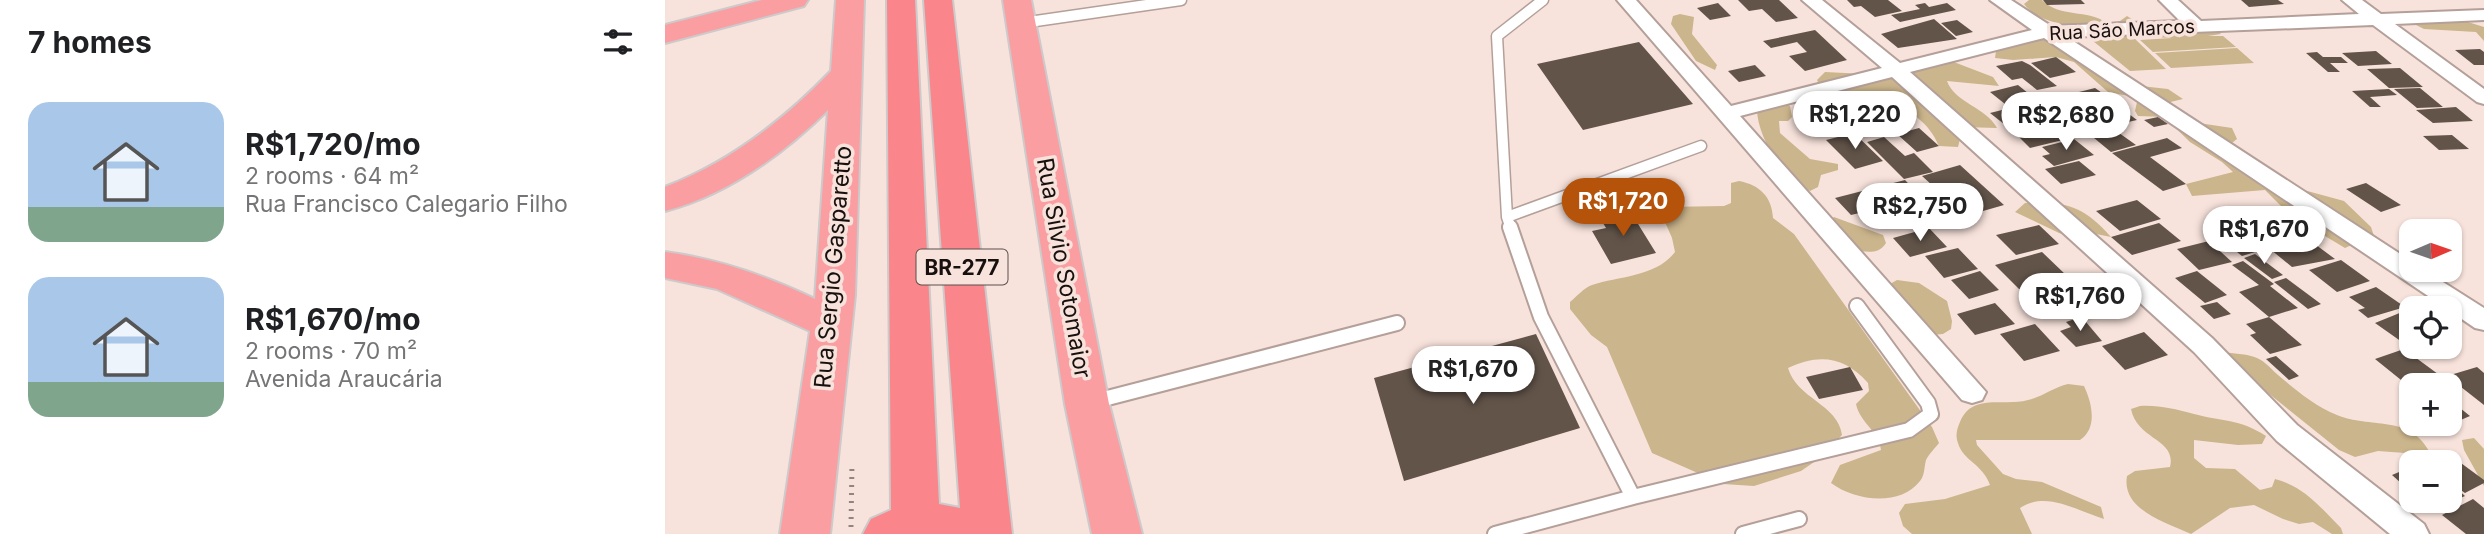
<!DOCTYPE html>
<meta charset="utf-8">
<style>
body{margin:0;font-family:Inter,sans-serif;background:#f6f6f6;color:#202124;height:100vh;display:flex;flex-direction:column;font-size:26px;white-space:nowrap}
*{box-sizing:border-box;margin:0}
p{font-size:23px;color:#757577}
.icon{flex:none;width:38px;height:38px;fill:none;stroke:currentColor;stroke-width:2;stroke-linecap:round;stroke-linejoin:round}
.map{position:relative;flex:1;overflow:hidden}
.panel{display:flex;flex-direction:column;background:#fff;width:665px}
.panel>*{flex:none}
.needle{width:46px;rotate:88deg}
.buttons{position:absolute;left:1734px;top:219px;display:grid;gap:14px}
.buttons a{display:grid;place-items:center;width:63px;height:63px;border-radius:14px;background:#fff;box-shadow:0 2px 5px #0004;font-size:35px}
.price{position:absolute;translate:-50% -60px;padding:0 16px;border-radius:24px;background:#fff;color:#222;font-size:23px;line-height:46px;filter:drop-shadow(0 2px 4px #0008)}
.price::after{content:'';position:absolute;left:50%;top:42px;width:21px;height:16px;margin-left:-10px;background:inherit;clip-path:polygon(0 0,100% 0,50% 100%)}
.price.current{background:#b45309;color:#fff}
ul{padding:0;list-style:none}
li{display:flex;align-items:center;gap:21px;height:175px;padding:0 28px}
li span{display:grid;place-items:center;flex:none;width:196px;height:140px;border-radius:21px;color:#555}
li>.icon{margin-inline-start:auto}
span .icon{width:84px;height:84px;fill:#fffc;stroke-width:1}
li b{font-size:30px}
h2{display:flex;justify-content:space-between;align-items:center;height:84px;padding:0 28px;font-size:30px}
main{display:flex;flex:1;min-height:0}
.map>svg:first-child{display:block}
.green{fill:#cbb58c}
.building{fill:#625449}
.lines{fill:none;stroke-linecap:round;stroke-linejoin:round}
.service-far1-casing{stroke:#b4a099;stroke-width:13}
.service-casing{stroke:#b4a099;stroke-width:18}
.minor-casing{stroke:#b4a099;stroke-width:4}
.trunk-casing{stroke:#cccaca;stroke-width:4}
.motorway-casing{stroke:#cccaca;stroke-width:4}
.path{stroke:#93847f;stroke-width:5;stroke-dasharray:2 6;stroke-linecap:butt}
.service-far1{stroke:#fff;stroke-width:10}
.service{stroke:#fff;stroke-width:14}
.minor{fill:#fff;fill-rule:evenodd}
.trunk{fill:#fb9ea2;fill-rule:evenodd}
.motorway{fill:#fa868b;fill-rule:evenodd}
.labels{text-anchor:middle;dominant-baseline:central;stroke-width:7;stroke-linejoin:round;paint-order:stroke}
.far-street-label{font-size:19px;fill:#17100e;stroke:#f8e3dc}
.shield{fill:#f8e3dc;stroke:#5a4f4c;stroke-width:2}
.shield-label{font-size:21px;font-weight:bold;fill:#17100e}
.street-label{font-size:23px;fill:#17100e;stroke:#f8e3dc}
</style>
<main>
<section class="panel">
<h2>7 homes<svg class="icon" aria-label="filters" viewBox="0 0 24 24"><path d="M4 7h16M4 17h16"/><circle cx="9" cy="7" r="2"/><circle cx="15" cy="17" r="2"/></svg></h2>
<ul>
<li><span style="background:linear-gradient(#a9c7e8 75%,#7fa58c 0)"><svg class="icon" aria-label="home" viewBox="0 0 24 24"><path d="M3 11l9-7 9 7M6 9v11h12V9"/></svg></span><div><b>R$1,720/mo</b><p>2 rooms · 64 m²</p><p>Rua Francisco Calegario Filho</p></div></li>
<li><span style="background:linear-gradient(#a9c7e8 75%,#7fa58c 0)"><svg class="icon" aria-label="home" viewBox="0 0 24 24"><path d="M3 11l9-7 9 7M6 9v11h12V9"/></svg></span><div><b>R$1,670/mo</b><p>2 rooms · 70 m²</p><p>Avenida Araucária</p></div></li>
</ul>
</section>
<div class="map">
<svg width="1819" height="534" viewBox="0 0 1819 534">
<rect width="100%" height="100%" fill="#f8e3dc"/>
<!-- green -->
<path class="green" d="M1364 0H1377C1394 18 1423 9 1442 23L1455 21 1462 16 1473 23 1550 28 1556 34 1543 36H1558L1571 47 1488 52 1475 40 1507 38 1467 36 1501 69 1465 71 1423 37 1444 35C1417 25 1378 28 1359 4Z
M1015 14 1029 17 1027 34 1052 65 1050 70 1031 61 1006 24 1008 16Z
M1790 18 1819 27V41L1811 32 1759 29 1751 25 1756 21Z
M1367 33 1467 85 1503 89 1518 99 1493 105 1527 122 1567 128 1572 139 1563 146 1582 165 1603 167 1635 189 1679 201 1706 227 1710 239 1693 242 1680 248 1625 215 1600 190 1527 196 1521 184 1568 172 1557 162 1525 142 1499 117 1473 116 1470 111 1472 102 1469 97 1443 92 1409 62 1391 57 1348 60 1330 58 1331 51 1353 41 1352 34Z
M1572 48 1589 63 1506 68 1490 53Z
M1281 59 1328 77 1334 86 1282 81C1290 103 1321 107 1332 128L1298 127 1293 147 1274 146C1254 98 1199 99 1156 89L1152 80 1160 72 1241 76 1251 71 1252 62Z
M1118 101 1125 106 1127 117 1123 121H1114L1115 133 1145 159 1173 164V170L1156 175 1153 187 1145 191C1119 180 1092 137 1092 109Z
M1074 181C1095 185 1107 197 1108 218L1129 234 1267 427 1274 443C1270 448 1264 454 1261 460 1259 467 1260 475 1255 481 1235 507 1190 501 1166 483L1175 465 1216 450C1214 431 1195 423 1191 404L1204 391 1203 383C1180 357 1155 353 1123 368 1132 399 1173 404 1177 435L1155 458 1136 471 1089 486 1058 484 987 453 942 347 926 335 905 309V302C912 296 919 288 927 285 954 276 991 277 1010 252L1007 238 996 213 1001 207 1059 206 1066 203V183Z
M1360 203C1401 201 1418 206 1446 237L1416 231 1415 239 1394 233 1350 212Z
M1169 217 1218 235 1221 243C1213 256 1202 250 1189 252L1163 222Z
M1232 280 1254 283 1282 301 1287 321 1286 329 1278 334 1267 335 1225 284Z
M1560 352C1570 354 1584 354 1592 358 1600 361 1607 370 1613 375 1632 391 1650 406 1672 415 1705 429 1744 414 1764 451L1753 454 1713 451 1690 457 1674 450 1578 373Z
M1403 384 1419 386C1427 403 1433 428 1415 440H1311L1312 445 1338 474 1351 479 1377 482 1436 507 1439 519C1412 511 1382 490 1355 508L1367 534H1247L1238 526 1234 513 1240 504 1280 499 1325 485C1317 463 1298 461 1293 443 1290 435 1292 429 1295 422 1307 392 1339 407 1363 400 1377 397 1389 387 1403 384Z
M1475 406C1495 405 1509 409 1529 414 1558 422 1573 418 1601 436L1597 444 1573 445 1529 440V458L1541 468 1570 469 1595 490 1607 487 1610 479C1640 487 1655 507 1676 528L1678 534H1667L1648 522 1634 524 1618 519 1589 505 1565 508 1526 534C1502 523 1456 510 1462 476L1470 471 1505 467C1512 439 1472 440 1466 409Z
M1809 438 1819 449V486L1799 450 1797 440Z"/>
<!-- building -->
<path class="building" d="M1073 0H1114L1133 18 1111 22 1097 9 1084 11Z
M1182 0H1223L1237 11 1210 17 1196 6 1189 7Z
M1378 0H1416L1420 4 1382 5Z
M1576 0H1613L1619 4 1584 7Z
M1053 3 1066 16 1045 20 1032 8Z
M1260 3 1264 7 1282 3 1291 10 1235 22 1226 15 1255 9 1250 5Z
M1269 19 1292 39 1233 48 1216 34Z
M1292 20 1308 32 1291 36 1276 23Z
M1150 30 1182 60 1140 71 1124 56 1142 52 1132 42 1106 48 1098 41Z
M974 42 1028 104 918 130 872 64Z
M1815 49 1819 52V65H1809L1790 50Z
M1711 51 1727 64 1693 66 1677 53Z
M1652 52 1658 57H1676L1683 63H1665L1675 72H1663L1641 53Z
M1391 57 1411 72 1385 78 1366 63Z
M1357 61 1365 65 1392 86 1372 90 1357 78 1347 80 1331 66Z
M1090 65 1101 76 1074 82 1063 71Z
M1735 68 1758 87 1724 88 1702 69Z
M1353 85 1374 102 1355 106 1373 121 1344 128 1325 113 1345 108 1325 92Z
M1430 88 1450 102 1412 112 1394 97Z
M1755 88 1778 107 1752 108 1729 89Z
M1724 89 1732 95 1705 97 1716 107H1705L1687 91Z
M1453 106 1472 120 1445 126 1427 111Z
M1791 107 1808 121 1768 123 1751 110Z
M1405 115 1425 131 1416 133 1396 117Z
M1493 117 1503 124 1489 127 1479 120Z
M1379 122 1402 139 1365 148 1348 131Z
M1254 128 1274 146 1252 152 1232 134Z
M1447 128 1471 145 1446 152 1423 133Z
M1189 133 1218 161 1190 169 1161 140Z
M1787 135 1804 149 1774 150 1758 136Z
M1219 137 1240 156 1249 153 1268 172 1239 179 1202 142Z
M1502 138 1517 148 1485 157 1521 184 1498 191 1447 153Z
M1409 139 1429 155 1389 166 1377 156 1385 154 1377 147Z
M1414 161 1431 175 1396 184 1380 169Z
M1295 165 1339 205 1311 213 1289 192 1278 195 1257 176Z
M1240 180 1257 198 1186 215 1170 198Z
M1701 183 1736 205 1716 212 1681 189Z
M1274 196 1294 217 1281 220 1261 199Z
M1472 200 1496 219 1455 231 1431 211Z
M1250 204 1266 220 1235 229 1219 213Z
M965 211 991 253 946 264 927 231 941 228 935 218Z
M1611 215 1637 236 1607 244 1581 223Z
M1494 223 1516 241 1467 255 1446 237Z
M1374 225 1394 244 1351 255 1331 235Z
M1264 228 1282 247 1245 257 1228 238Z
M1565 233 1590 252 1577 256 1552 236Z
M1643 239 1670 259 1627 267 1605 249Z
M1544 241 1567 262 1534 270 1512 249Z
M1293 248 1313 269 1279 278 1260 256Z
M1377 252 1401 275 1354 289 1330 265Z
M1590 254 1618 275 1607 279 1579 258Z
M1676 260 1705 281 1672 292 1644 270Z
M1578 261 1609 284 1605 286 1633 308 1604 317 1574 292 1594 285 1567 265Z
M1315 271 1334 290 1304 299 1286 280Z
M1532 271 1562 295 1540 303 1510 278Z
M1621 278 1656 304 1643 309 1609 282Z
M1393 282 1421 308 1388 319 1360 292Z
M1711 287 1740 307 1703 318 1693 310 1700 308 1684 297Z
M1552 302 1566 314 1549 319 1535 306Z
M1330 303 1350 324 1310 335 1292 314Z
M1742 310 1746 313V338L1737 342 1710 323Z
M1604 317 1637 345 1605 354 1585 335 1591 333 1581 324Z
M1413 318 1418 323 1421 322 1437 341 1411 347 1395 331 1406 327 1401 322Z
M1370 324 1395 351 1359 361 1335 334Z
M1479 332 1503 355 1460 370 1437 346Z
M871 334 915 428 739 481 709 378Z
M1739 349 1777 377 1757 385H1746V388L1710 359Z
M1611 356 1634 376 1624 380 1601 359Z
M1185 367 1198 390 1154 399 1141 377Z
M1812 367 1819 373V405L1782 376Z
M1785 400 1805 416 1791 422 1785 416Z
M1785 455 1819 480V483L1800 493 1785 482V478L1792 474 1785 469V462H1772Z
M1746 467V492L1727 475Z
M1785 483 1800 496 1767 510 1756 500H1785Z
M1808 499 1819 508V534H1801L1777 515Z"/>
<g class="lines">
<!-- service-far1 casing -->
<g class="service-far1-casing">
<path id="service-far1" d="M357 23 516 0
M842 217 1036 146
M846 229 842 217 832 36 878 0"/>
</g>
<!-- service casing -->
<g class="service-casing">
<path id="service" d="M845 227 876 317 968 497
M427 402 732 323
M830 534 968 497 1244 430 1266 414 1263 403 1192 306
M1078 534 1134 519"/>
</g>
<!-- minor casing -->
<g class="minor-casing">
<path id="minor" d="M952 0H971L1066 106 1217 68 1137 0H1157L1235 63 1367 30 1325 0H1346L1386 26 1515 21 1494 0H1513L1536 21 1694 14 1677 0H1697L1716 14 1819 10V20L1730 24 1819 89V104L1812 102 1708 25 1402 37 1746 261V270H1759L1819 308V330L1810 328 1785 311V308H1781L1379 38 1245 72 1547 338 1632 425 1759 524 1764 534H1725L1612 441 1529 352 1227 77 1075 116 1321 392 1317 400 1307 403 1297 400Z"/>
</g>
<!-- trunk casing -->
<g class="trunk-casing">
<path id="trunk" d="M97 0H143L139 6 0 43V25Z
M171 0H199L190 295 165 534H115L145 331 52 289 0 278V252C53 259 102 276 150 299L163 110C118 154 62 195 0 211V187C65 162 118 121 166 71Z
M338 0H366L444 404 477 534H427L400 404Z"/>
</g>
<!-- motorway casing -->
<g class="motorway-casing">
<path id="motorway" d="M222 0H250L274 504 295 508 259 0H287L347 534H198L206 519 226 510Z"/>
</g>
<!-- path -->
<path class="path" d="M186 527 187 463"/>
<!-- service-far1 -->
<use href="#service-far1" class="service-far1"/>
<!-- service -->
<use href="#service" class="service"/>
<!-- minor -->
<use href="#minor" class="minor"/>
<!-- trunk -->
<use href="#trunk" class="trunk"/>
<!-- motorway -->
<use href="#motorway" class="motorway"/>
</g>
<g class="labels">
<!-- far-street labels -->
<g class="far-street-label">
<text transform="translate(1457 30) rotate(-3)">Rua São Marcos</text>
</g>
<!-- shield labels -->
<rect class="shield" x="251.5" y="249.5" width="91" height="35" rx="5"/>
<g class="shield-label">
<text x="297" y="267">BR-277</text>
</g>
<!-- street labels -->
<g class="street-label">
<text transform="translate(168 267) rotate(-85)">Rua Sergio Gasparetto</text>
<text transform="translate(399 268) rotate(80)">Rua Silvio Sotomaior</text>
</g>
</g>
</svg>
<div class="buttons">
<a><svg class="needle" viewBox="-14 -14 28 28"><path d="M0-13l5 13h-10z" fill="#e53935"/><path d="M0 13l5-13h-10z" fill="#757577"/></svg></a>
<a><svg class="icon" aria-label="locate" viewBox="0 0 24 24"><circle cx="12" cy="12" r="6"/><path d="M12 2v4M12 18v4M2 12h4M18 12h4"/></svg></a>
<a>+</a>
<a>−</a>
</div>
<b class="price" style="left:1190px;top:151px">R$1,220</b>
<b class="price" style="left:1401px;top:152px">R$2,680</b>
<b class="price current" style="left:958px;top:238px">R$1,720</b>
<b class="price" style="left:1255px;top:243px">R$2,750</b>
<b class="price" style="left:1599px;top:266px">R$1,670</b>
<b class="price" style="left:1415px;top:333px">R$1,760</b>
<b class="price" style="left:808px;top:406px">R$1,670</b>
</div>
</main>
